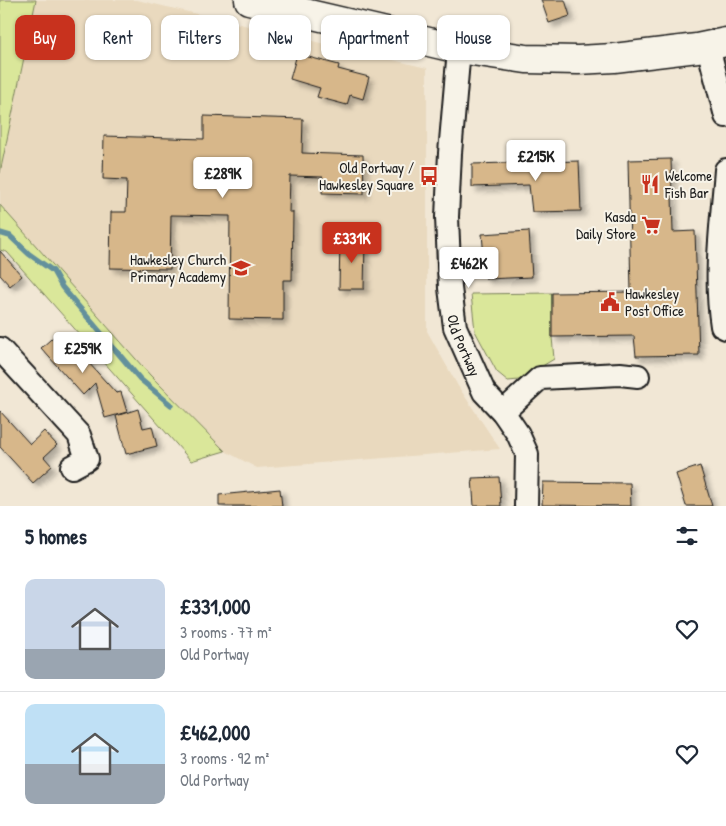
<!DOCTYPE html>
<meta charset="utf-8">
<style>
body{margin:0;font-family:"Patrick Hand",sans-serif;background:#f2f2f3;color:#1f2937;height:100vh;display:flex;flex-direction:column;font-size:19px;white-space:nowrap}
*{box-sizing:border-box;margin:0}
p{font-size:16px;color:#747a83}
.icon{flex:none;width:28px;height:28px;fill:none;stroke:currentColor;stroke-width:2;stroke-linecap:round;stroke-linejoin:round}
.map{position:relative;height:506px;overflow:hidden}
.side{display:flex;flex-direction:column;background:#fff;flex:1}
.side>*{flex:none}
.top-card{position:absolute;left:15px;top:15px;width:696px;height:45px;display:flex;gap:10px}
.price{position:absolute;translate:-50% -42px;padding:0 11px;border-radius:5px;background:#fff;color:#222;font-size:16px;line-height:32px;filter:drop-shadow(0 1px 2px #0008)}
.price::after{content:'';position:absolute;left:50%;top:30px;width:15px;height:11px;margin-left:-8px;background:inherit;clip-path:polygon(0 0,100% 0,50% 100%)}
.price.selected{background:#c8321e;color:#fff}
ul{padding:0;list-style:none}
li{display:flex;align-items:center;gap:15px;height:125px;padding:0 25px}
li+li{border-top:1px solid #e0e1e3}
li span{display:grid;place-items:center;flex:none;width:140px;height:100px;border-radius:10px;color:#555}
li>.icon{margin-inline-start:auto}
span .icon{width:60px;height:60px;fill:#fffc;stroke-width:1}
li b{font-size:21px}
h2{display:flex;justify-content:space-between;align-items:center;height:60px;padding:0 25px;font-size:21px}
.chip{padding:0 18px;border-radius:10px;background:#fff;box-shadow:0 1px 4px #0004;font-size:18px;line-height:45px}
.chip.selected{background:#c8321e;color:#fff}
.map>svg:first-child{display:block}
.built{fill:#e9d9be}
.green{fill:#dae79a;stroke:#7b825b}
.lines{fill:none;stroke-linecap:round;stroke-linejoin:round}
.stream{stroke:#63909c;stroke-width:5.5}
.building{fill:#d7b78a;stroke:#1c1c1c;filter:url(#shadow)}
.minor-casing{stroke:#1c1c1c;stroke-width:26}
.tertiary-casing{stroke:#1c1c1c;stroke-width:31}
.minor{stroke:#f7f3e8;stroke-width:22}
.tertiary{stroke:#f7f3e8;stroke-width:28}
.labels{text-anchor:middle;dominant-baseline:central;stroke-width:4;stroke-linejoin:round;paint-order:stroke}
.poi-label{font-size:15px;fill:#1c1c1c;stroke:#f7f3e8;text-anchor:end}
.street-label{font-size:15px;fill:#1c1c1c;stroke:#f7f3e8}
</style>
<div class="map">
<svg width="726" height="506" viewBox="0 0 726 506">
<defs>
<filter id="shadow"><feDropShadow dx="4.5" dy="4.5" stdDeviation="2.5" flood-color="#0004"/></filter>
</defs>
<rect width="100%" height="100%" fill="#f1e7d5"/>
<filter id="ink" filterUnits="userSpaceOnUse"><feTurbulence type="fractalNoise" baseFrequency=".02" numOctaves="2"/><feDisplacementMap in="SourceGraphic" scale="10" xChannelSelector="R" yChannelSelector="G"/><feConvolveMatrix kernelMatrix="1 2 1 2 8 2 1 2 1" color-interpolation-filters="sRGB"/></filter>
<g filter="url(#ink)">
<!-- built -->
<path class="built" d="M36 0H137L427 68V331L458 386 500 449 257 468 225 451 150 375 0 205V173Z"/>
<!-- green -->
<path class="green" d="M0 0H36L0 173Z
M0 205 150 375 225 451 191 461 7 252 0 250Z
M552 293V337L554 359 519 380 508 381 497 372 475 331 471 294Z"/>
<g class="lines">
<!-- stream -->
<path class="stream" d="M0 233 10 236 29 254 53 271 62 287 140 379 171 405"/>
</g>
<!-- building -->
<path class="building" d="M541 0H565L570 16 549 23Z
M297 54 339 65 338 69 369 77 363 99 350 95 347 105 317 97 320 88 290 79Z
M204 116 303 119 302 153 363 155 364 194 322 193 323 177 290 176 289 212H293L292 280H283V320L229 319 230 216 171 215 170 269 110 268 111 212H126L127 180 103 179 104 136 204 139Z
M671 159 673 232 695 231 699 355 636 356 634 336 552 337V293L631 292 628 160Z
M579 161 581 211 532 212 529 185 472 187V164Z
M529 231 532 277 486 279 482 234Z
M340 240H365L364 289H339Z
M0 251 22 276 10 286 0 275Z
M60 331 116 393 121 392 127 412 105 418 95 383 83 395 41 348Z
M138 409 143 428 152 426 157 446 126 454 116 416Z
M0 411 30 444 44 431 57 445 44 457 52 466 33 483 0 447Z
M700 466 712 506H686L676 474Z
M499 477 501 506H474L472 478Z
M543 482 630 483 631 506 542 505Z
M280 489 282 506H219V495Z"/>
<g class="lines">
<!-- minor casing -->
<g class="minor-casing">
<g id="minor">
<path d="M708 47 726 116"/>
<path id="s1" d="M459 49 450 153 447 217 450 288 455 327 484 392 503 412 518 434 527 454 526 506"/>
<path d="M726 170C722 222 714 275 722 326L726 328"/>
<path d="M0 349 79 435 87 459 72 467"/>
<path d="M503 412 540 378 620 374 638 376"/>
</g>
</g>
<!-- tertiary casing -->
<g class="tertiary-casing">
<path id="tertiary" d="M249 0 459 49 526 59 578 60 614 58 697 48 726 42"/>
</g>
<!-- minor -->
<use href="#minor" class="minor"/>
<!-- tertiary -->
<use href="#tertiary" class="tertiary"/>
</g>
</g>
<!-- icons -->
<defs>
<g id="bus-bare" transform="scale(1.5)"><path d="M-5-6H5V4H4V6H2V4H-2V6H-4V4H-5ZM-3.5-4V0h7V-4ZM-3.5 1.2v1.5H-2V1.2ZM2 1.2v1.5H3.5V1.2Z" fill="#c8321e" stroke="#f7f3e8" stroke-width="2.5" paint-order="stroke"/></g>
<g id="restaurant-bare" transform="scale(1.5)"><path d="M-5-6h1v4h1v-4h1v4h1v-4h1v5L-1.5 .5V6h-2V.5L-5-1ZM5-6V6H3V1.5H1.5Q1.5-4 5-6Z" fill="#c8321e" stroke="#f7f3e8" stroke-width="2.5" paint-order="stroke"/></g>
<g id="supermarket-bare" transform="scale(1.5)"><path d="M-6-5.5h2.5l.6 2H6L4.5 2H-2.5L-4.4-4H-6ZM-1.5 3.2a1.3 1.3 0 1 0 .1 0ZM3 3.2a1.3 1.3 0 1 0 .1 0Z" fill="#c8321e" stroke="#f7f3e8" stroke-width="2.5" paint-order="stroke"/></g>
<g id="school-bare" transform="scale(1.5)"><path d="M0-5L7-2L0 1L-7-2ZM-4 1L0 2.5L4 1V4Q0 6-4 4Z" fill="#c8321e" stroke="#f7f3e8" stroke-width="2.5" paint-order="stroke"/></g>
<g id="civic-bare" transform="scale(1.5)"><path d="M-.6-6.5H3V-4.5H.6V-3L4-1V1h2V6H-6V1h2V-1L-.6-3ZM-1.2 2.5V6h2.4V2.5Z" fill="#c8321e" stroke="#f7f3e8" stroke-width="2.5" paint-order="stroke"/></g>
</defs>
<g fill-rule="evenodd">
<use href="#bus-bare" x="429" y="176"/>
<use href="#restaurant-bare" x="650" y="184"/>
<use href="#supermarket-bare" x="651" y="225"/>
<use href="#school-bare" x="241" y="268"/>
<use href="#civic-bare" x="610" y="302"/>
</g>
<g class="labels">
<!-- poi labels -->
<g class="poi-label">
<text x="414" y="167">Old Portway /<tspan x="414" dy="17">Hawkesley Square</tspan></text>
<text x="665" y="175" text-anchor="start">Welcome<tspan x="665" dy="17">Fish Bar</tspan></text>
<text x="636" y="216">Kasda<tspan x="636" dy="17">Daily Store</tspan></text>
<text x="226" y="259">Hawkesley Church<tspan x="226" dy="17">Primary Academy</tspan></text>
<text x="625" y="293" text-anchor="start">Hawkesley<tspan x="625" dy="17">Post Office</tspan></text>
</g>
<!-- street labels -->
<g class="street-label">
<text stroke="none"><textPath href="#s1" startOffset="299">Old Portway</textPath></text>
</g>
</g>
</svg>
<b class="price" style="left:536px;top:182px">£215K</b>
<b class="price" style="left:223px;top:199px">£289K</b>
<b class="price selected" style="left:352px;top:264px">£331K</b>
<b class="price" style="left:469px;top:289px">£462K</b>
<b class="price" style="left:83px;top:374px">£259K</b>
<div class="top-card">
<a class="chip selected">Buy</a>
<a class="chip">Rent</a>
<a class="chip">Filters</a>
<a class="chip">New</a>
<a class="chip">Apartment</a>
<a class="chip">House</a>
</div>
</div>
<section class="side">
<h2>5 homes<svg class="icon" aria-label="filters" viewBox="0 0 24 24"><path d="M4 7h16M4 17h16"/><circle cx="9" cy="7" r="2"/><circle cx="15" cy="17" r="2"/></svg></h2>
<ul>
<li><span style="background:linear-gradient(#c9d6e8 70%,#9aa5b1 0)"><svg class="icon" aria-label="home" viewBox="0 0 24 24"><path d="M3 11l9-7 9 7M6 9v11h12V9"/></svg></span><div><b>£331,000</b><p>3 rooms · 77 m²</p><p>Old Portway</p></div><svg class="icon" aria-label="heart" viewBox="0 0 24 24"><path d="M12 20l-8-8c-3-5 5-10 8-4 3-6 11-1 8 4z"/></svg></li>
<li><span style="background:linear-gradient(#bfe0f5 60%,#9aa5b1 0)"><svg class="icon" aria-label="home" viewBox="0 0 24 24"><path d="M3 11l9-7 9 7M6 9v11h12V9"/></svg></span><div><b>£462,000</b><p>3 rooms · 92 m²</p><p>Old Portway</p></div><svg class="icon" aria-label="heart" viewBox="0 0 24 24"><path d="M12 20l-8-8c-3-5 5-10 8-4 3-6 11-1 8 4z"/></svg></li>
</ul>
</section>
